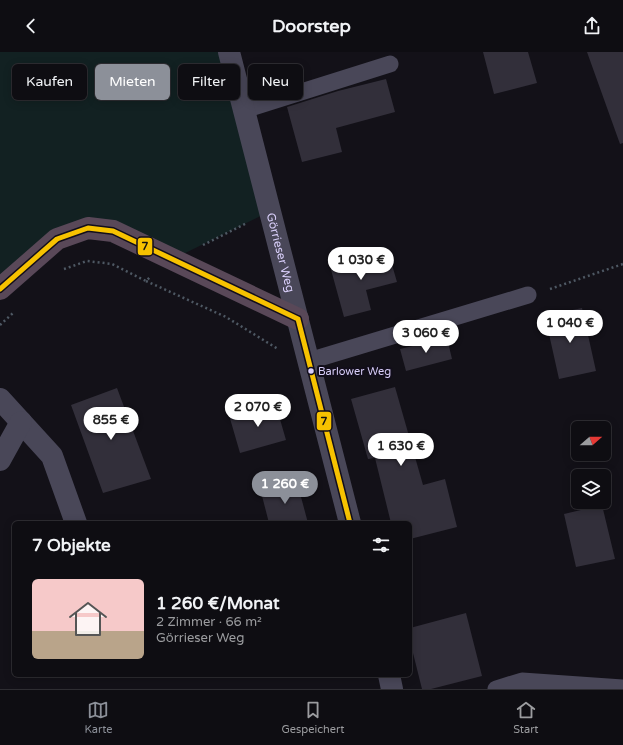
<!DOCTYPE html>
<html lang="de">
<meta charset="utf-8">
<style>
body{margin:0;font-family:"Varela Round",sans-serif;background:#17161b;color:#f1f3f6;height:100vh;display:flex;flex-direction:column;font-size:15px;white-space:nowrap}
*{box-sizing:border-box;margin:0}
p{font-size:13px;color:#9b9c9f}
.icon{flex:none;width:22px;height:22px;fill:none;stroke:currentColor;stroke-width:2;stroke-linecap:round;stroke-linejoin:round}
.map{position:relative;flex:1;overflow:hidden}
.sheet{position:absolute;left:12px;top:469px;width:400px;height:156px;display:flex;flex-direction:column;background:#0e0d12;border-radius:6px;box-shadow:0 2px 10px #0003,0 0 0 1px #2e2d32}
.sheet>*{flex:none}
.guide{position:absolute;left:12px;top:12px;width:400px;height:36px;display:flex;gap:8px}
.needle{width:26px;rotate:70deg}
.buttons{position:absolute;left:571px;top:369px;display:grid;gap:8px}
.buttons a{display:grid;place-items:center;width:40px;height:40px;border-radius:6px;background:#0e0d12;box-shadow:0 2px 10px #0003,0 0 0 1px #2e2d32;font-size:20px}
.price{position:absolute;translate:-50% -34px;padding:0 9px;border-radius:14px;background:#fff;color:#222;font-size:13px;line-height:26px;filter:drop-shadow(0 1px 2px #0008)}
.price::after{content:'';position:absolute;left:50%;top:24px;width:12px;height:9px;margin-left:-6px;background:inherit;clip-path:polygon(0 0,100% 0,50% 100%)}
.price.on{background:#8c9099;color:#fff}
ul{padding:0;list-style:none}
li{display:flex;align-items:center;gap:12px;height:100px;padding:0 20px}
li+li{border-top:1px solid #2e2d32}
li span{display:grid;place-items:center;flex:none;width:112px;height:80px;border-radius:6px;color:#555}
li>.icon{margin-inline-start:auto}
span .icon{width:48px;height:48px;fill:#fffc;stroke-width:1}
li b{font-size:17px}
h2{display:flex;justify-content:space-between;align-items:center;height:48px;padding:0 20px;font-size:17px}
.pill{padding:0 14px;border-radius:6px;background:#0e0d12;box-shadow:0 2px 10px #0003,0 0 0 1px #2e2d32;font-size:14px;line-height:36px}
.pill.on{background:#8c9099;color:#fff}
header{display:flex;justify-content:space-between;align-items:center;height:52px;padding:0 20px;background:#0e0d12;font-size:18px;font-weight:700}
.menu{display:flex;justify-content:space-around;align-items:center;height:56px;border-top:1px solid #2e2d32;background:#0e0d12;font-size:11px;color:#9b9c9f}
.menu a{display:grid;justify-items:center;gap:2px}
.menu .on{color:#8c9099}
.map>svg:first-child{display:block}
.grass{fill:#122122}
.building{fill:#322f3a}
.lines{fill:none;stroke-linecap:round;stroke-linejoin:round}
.path{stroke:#4e5863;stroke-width:2.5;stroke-dasharray:2 3;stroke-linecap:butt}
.lane{stroke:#494758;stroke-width:17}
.street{stroke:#494758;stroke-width:22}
.highway{stroke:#594858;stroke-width:22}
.bus-1-casing{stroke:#120e1b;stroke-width:8}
.bus-1{stroke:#f7c200;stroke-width:5}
.bus-dot{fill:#d8cef9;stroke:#120e1b;stroke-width:1.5}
.labels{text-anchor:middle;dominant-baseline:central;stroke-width:4;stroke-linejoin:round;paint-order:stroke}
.bus-label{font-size:11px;fill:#d8cef9;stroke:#120e1b;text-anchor:start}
.street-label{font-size:12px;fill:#d8cef9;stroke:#120e1b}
.line-badge{stroke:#120e1b;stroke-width:1.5}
.pale-badge-label{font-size:11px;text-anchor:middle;font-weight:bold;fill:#111}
</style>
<header><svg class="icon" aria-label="back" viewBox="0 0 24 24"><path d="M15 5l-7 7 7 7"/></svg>Doorstep<svg class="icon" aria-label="share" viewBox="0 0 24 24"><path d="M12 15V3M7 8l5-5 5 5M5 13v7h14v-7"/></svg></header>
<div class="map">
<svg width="623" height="637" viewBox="0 0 623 637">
<rect width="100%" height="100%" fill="#131118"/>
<!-- grass -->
<path class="grass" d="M0 0H229L271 159 173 207 88 176 0 237Z"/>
<!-- building -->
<path class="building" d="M483 0H528L537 31 494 42Z
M587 0H623V91L620 92Z
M386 27 395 60 336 76 342 100 302 110 287 55 338 39Z
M388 199 397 230 366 238 371 258 344 265 330 214Z
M582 256 596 319 559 327 545 264Z
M447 286 452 307 406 319 400 297Z
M395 335 423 433 445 427 457 475 410 487V471H391L375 406 368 407 351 347Z
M117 336 151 427 103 441 71 353Z
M275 350 286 388 240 401 229 363Z
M297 430 308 471H269L261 440Z
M602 453 615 507 576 515 564 462Z
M466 561 482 624 431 637H422L410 589V576Z"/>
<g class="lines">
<!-- path -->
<path class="path" d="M203 193 247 171
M64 217 87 209 112 212 146 229 150 225
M146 229 226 265 278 297
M550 237 623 212
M0 273 13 261"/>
<!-- lane -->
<path class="lane" d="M244 58 390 12
M309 309 528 243
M496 637 522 629 623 636"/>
<!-- street -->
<g class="street">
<path id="s1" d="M229 0 350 471"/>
<path d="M0 347 52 404 76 471"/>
<path d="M0 408 21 370"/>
<path d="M389 623 392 637"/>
</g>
<!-- highway -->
<path class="highway" d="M0 237 57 187 88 176 113 179 298 267"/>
<!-- bus-1 casing -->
<g class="bus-1-casing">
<path id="bus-1" d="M0 237 57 187 88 176 113 179 298 267
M298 267 350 471"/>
</g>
<!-- bus-1 -->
<use href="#bus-1" class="bus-1"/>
</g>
<!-- markers -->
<circle class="bus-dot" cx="311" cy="319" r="3.5"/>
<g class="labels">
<!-- bus labels -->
<g class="bus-label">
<text x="318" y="319">Barlower Weg</text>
</g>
<!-- street labels -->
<g class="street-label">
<text stroke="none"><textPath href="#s1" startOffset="207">Görrieser Weg</textPath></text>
</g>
</g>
<g class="line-badge">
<rect x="137" y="185" width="16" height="19" rx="4" fill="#f7c200"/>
<rect x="316" y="359" width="16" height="20" rx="4" fill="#f7c200"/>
</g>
<g class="pale-badge-label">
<text x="145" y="198">7</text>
<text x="324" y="373">7</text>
</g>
</svg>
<div class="buttons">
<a><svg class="needle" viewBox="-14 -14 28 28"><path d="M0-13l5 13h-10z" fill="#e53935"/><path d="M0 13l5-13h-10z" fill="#9b9c9f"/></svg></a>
<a><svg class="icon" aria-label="layers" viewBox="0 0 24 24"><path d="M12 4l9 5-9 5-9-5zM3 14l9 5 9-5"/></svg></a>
</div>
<b class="price" style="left:361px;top:229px">1 030 €</b>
<b class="price" style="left:570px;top:292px">1 040 €</b>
<b class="price" style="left:426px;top:302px">3 060 €</b>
<b class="price" style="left:258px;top:376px">2 070 €</b>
<b class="price" style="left:111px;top:389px">855 €</b>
<b class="price" style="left:401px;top:415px">1 630 €</b>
<b class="price on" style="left:285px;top:453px">1 260 €</b>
<div class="guide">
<a class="pill">Kaufen</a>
<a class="pill on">Mieten</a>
<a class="pill">Filter</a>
<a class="pill">Neu</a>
</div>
<section class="sheet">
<h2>7 Objekte<svg class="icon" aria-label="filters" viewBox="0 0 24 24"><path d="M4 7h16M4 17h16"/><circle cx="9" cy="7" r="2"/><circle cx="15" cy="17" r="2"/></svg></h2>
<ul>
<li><span style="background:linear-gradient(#f6c9c9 65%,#b9a48a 0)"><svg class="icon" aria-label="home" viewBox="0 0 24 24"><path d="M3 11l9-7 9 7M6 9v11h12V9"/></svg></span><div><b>1 260 €/Monat</b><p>2 Zimmer · 66 m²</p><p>Görrieser Weg</p></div></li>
</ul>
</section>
</div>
<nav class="menu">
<a class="on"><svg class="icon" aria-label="map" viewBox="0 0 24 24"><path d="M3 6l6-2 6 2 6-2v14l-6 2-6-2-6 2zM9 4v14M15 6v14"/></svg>Karte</a>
<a><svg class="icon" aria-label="saved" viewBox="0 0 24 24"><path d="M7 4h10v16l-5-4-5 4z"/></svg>Gespeichert</a>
<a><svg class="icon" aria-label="home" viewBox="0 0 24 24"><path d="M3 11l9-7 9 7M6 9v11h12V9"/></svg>Start</a>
</nav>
